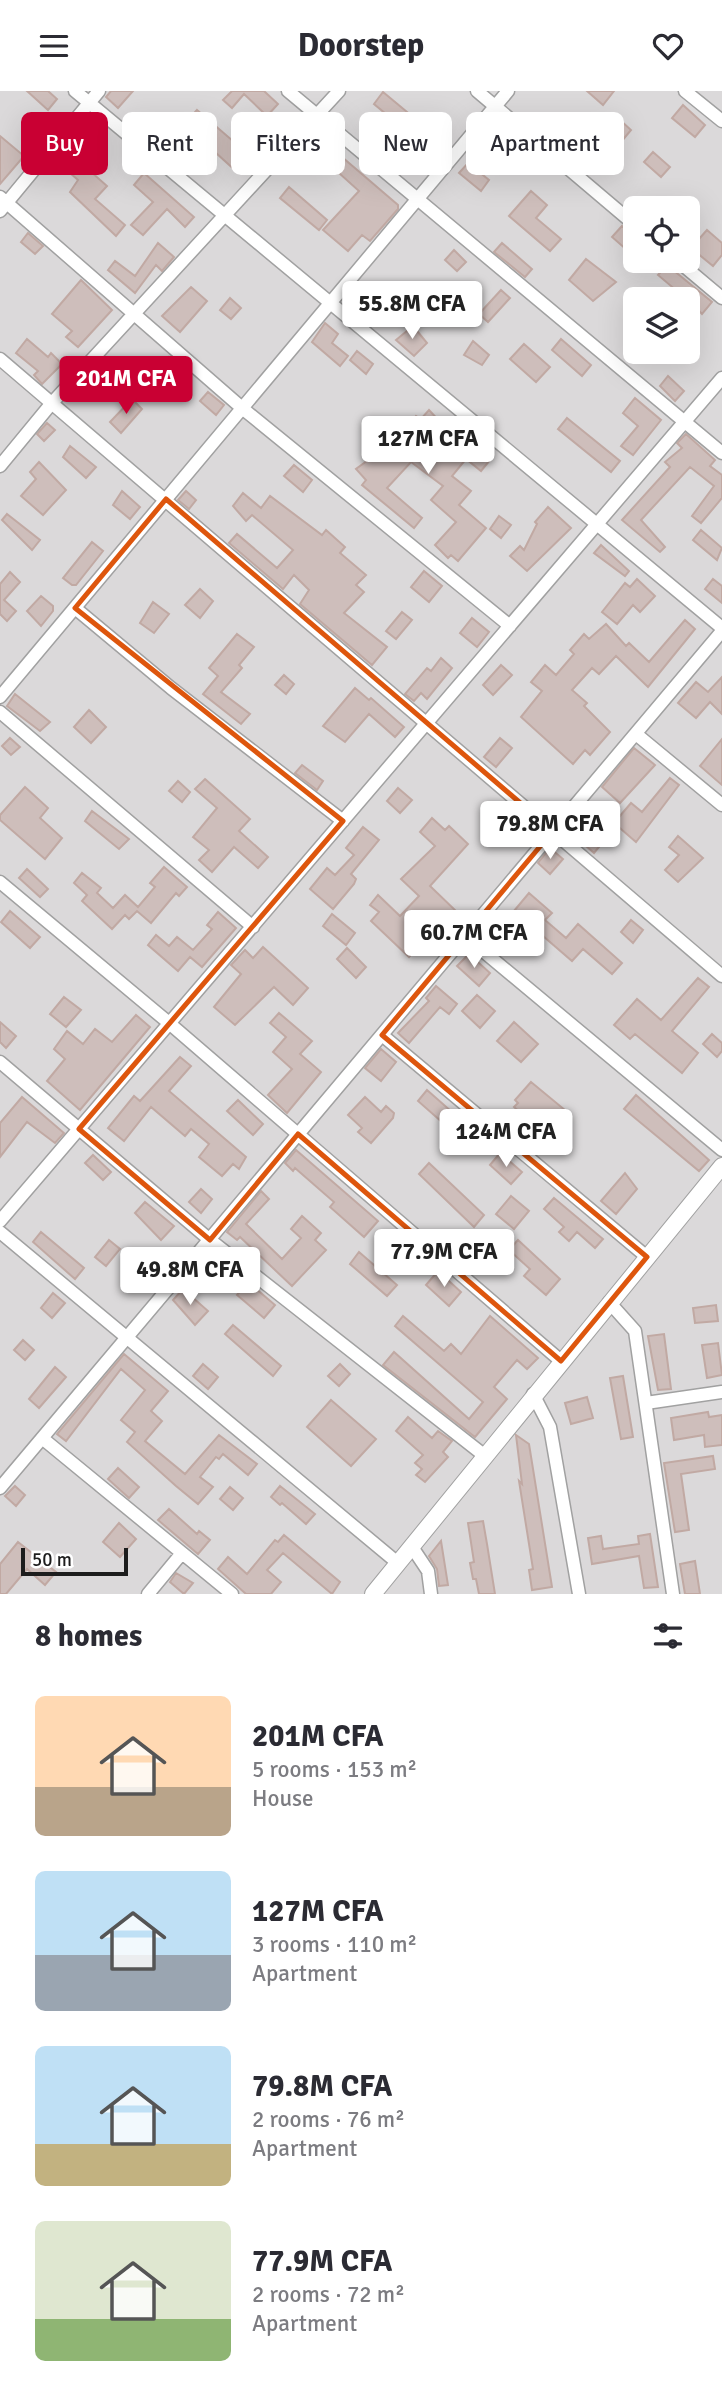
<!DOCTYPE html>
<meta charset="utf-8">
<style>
body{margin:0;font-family:Signika,sans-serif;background:#f2f2f3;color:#2b2b33;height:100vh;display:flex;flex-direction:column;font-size:26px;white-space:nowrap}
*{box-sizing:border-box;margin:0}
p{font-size:23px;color:#7c7c81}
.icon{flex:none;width:38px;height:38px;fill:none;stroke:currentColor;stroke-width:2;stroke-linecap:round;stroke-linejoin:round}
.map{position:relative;height:1503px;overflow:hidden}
.drawer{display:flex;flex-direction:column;background:#fff;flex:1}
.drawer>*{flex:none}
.hud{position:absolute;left:21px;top:21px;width:681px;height:63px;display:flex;gap:14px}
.tools{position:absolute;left:623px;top:105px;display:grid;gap:14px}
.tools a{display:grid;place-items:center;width:77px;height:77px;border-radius:10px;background:#fff;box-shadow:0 7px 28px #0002;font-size:35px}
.scale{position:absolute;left:21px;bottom:18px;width:107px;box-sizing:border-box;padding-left:7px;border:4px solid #1d1d1d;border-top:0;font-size:19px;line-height:24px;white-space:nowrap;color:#1d1d1d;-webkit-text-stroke:5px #fff;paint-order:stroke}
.price{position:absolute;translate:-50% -60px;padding:0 16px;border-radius:7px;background:#fff;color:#222;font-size:23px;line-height:46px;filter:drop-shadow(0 2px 4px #0008)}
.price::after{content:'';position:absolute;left:50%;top:42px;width:21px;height:16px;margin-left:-10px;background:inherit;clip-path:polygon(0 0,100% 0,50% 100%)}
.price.active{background:#c90033;color:#fff}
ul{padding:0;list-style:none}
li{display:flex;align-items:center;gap:21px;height:175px;padding:0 35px}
li span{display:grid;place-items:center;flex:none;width:196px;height:140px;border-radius:10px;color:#555}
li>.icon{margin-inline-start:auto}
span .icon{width:84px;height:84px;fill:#fffc;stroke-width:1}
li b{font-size:30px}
h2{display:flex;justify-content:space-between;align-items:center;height:84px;padding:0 35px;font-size:30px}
.pill{padding:0 24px;border-radius:10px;background:#fff;box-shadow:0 7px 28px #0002;font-size:24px;line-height:63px}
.pill.active{background:#c90033;color:#fff}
header{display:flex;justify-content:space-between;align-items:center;height:91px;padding:0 35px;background:#fff;font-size:32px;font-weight:800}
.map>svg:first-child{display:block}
.residential{fill:#dbd9da;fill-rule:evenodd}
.building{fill:#cebebb;stroke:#c1a9a3;stroke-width:2}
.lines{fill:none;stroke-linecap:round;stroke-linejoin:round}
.minor-casing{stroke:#a1a1a1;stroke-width:15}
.tertiary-casing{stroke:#a1a1a1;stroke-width:18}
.minor{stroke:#fff;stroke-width:12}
.tertiary{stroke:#fff;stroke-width:16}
.marked{fill:none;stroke:#de560d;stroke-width:5;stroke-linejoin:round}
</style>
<header><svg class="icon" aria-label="menu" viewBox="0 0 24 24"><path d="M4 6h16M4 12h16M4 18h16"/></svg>Doorstep<svg class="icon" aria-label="heart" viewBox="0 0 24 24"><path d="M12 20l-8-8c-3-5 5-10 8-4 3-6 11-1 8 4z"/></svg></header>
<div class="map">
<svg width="722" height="1503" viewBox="0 0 722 1503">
<rect width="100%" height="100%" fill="#efe7e2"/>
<!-- residential -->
<path class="residential" d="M0 0H722V1503H0ZM635 117H688V170H635ZM635 208H688V261H635Z"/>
<!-- building -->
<path class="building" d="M27 0H48L57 8 48 19Z
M111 0H133L118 17 106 6Z
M232 0H264L278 13 267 25 244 3 232 17 223 9Z
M587 0H614L603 14Z
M383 1 449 56 440 68 374 13Z
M683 14 705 34 695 46 672 27Z
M197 19 241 57 244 52 255 61 237 81 216 62 198 81 186 70 207 47 187 30Z
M620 29 631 39 621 51 609 41Z
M501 33 518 47 508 59 491 46Z
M0 45 24 65 0 93Z
M328 54 398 114V118L370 150 362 144 348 160 323 139 359 100 319 64Z
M64 57 107 95 95 108 125 134 116 145 70 101 78 89 54 68Z
M653 61 670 76 661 86 644 71Z
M468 72 489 89 481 100 459 82Z
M144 82 194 126 185 136 167 118 143 144 131 134 153 111 134 94Z
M289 96 327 129 319 139 280 107Z
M531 100 547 114 536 127 561 148 550 160 509 125Z
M622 135 635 146V166L612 146Z
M707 139 722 152V164L713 175 691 157Z
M28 142 43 155 35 163 21 151Z
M158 152 174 166 162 180 156 174 135 202 108 179 115 170 135 185Z
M502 152 532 178 525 186 494 161Z
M454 159 466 171 457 180 445 169Z
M586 168 616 191 593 210 569 189Z
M667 174 712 211 702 223 688 208H670L677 200 658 184Z
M81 189 112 219 78 256 66 246 72 240 52 223Z
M191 196 207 210 180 241 162 225Z
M501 199 510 207 488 231 479 223Z
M230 207 241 217 231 228 220 219Z
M325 232 338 243 332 252 348 265 340 275 312 251Z
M413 235 427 252 414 265 396 249Z
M27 248 48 266 51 262 62 273 42 293 34 284 38 280 16 262Z
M561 248 591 274 582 285 552 259Z
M473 250 489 264 482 274 464 264Z
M524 253 550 276 536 291 510 268Z
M357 260 373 273 366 283 350 269Z
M169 266 185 279 175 290 160 277Z
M668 285 684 300 675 310 660 295Z
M208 301 224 314 216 324 200 310Z
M635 307 661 329 633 364 621 355 638 335 623 322Z
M132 308 142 318 121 342 110 331Z
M429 319 442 333 446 329 490 369 481 380 466 368 452 385 471 400 459 414 486 437 458 470 451 464 448 467 435 454 456 431 431 409 443 395 411 371 387 397 422 427 414 437 362 394 366 389 356 378 375 364 365 356 374 345 390 358 416 325 421 328Z
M567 327 620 370 611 381 558 338Z
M47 332 55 339 44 350 37 343Z
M686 343 715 369 710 375 722 384V407L701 432 692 425 714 395 690 376 641 429 665 456 660 461 622 429 670 376 665 371 682 357 677 352Z
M70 355 96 376 86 387 63 366Z
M39 371 66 399 43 424 21 405 36 388 30 381Z
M294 374 312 389 303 401 284 385Z
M122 400 140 416 130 428 113 414Z
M186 400 196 409 189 418 178 409Z
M243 402 261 417 270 405 322 444 326 439 345 456 340 462 366 484 356 494 364 501 344 522 387 556 372 574 300 513 309 499 294 484 283 498 229 452 237 443 277 477 293 459 252 424 246 430 233 415Z
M548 416 571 437 527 480 510 465 520 455 524 459 537 433 535 431Z
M7 423 40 449 32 459 2 429Z
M499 425 511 434 501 447 490 438Z
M701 439 722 457 717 469 693 449Z
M92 451 103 460 76 494H72L63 487Z
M601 454 629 480 625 485 594 462Z
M424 480 442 495 429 511 411 496Z
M10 481 20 491 4 509 16 520 7 530 0 523V493Z
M637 488 655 505 640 521 633 514 617 533 602 521 625 492 630 496Z
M713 488 722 495V512L705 498Z
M200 498 213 510 200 527 185 514Z
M41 505 53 515V520L41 535 27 520Z
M153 511 169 523 154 542 140 532Z
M402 521 412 529 396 548 386 540Z
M472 527 489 541 477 556 460 542Z
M685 529 695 538 648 596 616 565 599 583 592 577 572 599 587 612 584 615 610 641 590 664 585 659 573 673 521 626 542 600 531 591 545 574 556 584 574 563 570 559 584 543 589 548 606 533 626 555 629 552 649 571Z
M237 543 254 556 239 574 242 577 221 601 250 623 241 633 203 603 218 585 209 577Z
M441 567 452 577 427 608 421 602 414 610 405 603 427 577 431 580Z
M501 574 512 584 493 604 483 594Z
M284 584 294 593 286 603 275 594Z
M722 586V623L710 611 696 627 678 612 696 591 708 601Z
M355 597 369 609 371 607 404 636 395 646 369 623 345 651 323 635Z
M15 603 50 631 40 640 7 615Z
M89 619 106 636 91 652 74 636Z
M10 647 20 656 11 664 2 655Z
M500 647 512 657 496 676 484 666Z
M722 648V694L700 675Z
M634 657 655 674 620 712 602 696Z
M302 674 323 690 317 699 295 682Z
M670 687 679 694 636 751 614 732 631 712 642 721Z
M205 688 250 728 239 740 268 766 258 777 234 756 212 781 199 769 209 759 193 746 217 717 195 698Z
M178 690 190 701 182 711 169 700Z
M25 696 48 717 40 727 62 747 45 768 0 729V724Z
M398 697 412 709 400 722 387 710Z
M92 720 129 748 119 758 85 730Z
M432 727 445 739 449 735 468 753 430 795 456 820 429 851 426 848 409 866 371 830 379 821 370 814 378 804 400 825 419 805 401 788 435 755 420 741Z
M576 727 603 751 594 762 567 738Z
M363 736 379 749 351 783 356 788 354 793 333 818 310 798 327 777 335 784 354 764 346 757Z
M678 745 703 767 678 791 665 779 679 764 669 756Z
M550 757 563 768 550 783 538 772Z
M164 776 187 796 179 805 176 802 151 832 137 820 129 828 125 824 112 838 82 810 87 804 74 792 82 782 101 797 97 802 113 817 125 804 138 816 155 796 150 792Z
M27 778 48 798 40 806 19 787Z
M529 802 552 822 545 829 566 847 578 833 622 872 612 883 583 858 572 870 514 820Z
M10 820 40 846 30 857 1 831Z
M497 820 512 833 496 851 482 839Z
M218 821 236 837 202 876 190 866 178 880 148 854 156 844 169 855 177 846 193 859 212 838 207 834Z
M332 823 355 842 346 854 323 835Z
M631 829 643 839 633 852 621 841Z
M263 856 308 897 293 914 274 896 235 934 214 916 241 883 231 874 245 859 253 867Z
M347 857 366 876 356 887 337 868Z
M469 863 490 882 479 895 457 875Z
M698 887 709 896 672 940 698 962 682 982 635 943 630 948 614 934 637 908 661 929Z
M436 895 457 913 449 923 440 916 409 952 398 942 429 910 426 907Z
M477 904 495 920 480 937 462 920Z
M64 906 81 919 66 936 50 923Z
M279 922 312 950 300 963 321 981 287 1022 268 1004 292 978 273 961 286 946 270 932Z
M136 924 150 936 80 1019 47 990 65 968 54 958 67 940 83 953 95 938 112 951Z
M0 931 16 945 6 957 0 951Z
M514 931 538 953 521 971 497 950Z
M712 943 722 952V960L717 966 703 953Z
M381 958 396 971 381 990 365 977Z
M180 966 191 975 169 1000 246 1066 239 1078 233 1073 222 1085 199 1066 209 1053 191 1038 185 1045 151 1016 124 1050 108 1037 134 1005 140 1010Z
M531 991 571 1024 540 1060 519 1042 517 1045 509 1037 522 1023 514 1016 518 1012 515 1009Z
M427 999 460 1028 451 1039 418 1010Z
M636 1004 709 1069 699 1080 624 1018Z
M22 1006 64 1042 55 1052 27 1031 0 1066V1032Z
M365 1006 381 1021 386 1015 394 1022 393 1027 371 1052 358 1041 362 1037 348 1024Z
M238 1009 263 1033 253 1044 227 1020Z
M296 1059 378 1130 364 1146 330 1116 334 1111 295 1077 293 1080 285 1072Z
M500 1062 522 1081 511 1093 490 1074Z
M93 1064 111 1081 103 1089 85 1072Z
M429 1072 484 1124 474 1136 419 1083Z
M625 1082 637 1098 616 1123 601 1110Z
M201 1098 212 1108 201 1122 189 1111Z
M261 1100 269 1108 246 1133 282 1168 301 1147 291 1138 302 1125 321 1142 315 1149 326 1159 292 1195 240 1146 237 1149 227 1141Z
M511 1105 529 1120 514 1138 496 1123Z
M554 1107 603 1148 595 1157 577 1141 569 1150 559 1141 564 1136 544 1118Z
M145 1111 174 1135 161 1149 135 1122Z
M41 1141 84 1177 75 1188 33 1151Z
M109 1149 120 1158 106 1175 95 1166Z
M518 1149 560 1188 546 1204 524 1185 530 1178 509 1159Z
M159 1161 170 1170 161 1181 150 1172Z
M359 1161 397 1194 387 1205 350 1173Z
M211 1164 229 1180 222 1189 204 1173Z
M438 1180 461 1201 449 1215 426 1194Z
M248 1191 275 1214 264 1227 237 1204Z
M183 1198 208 1220 195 1234 173 1209Z
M53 1202 65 1212 52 1227 41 1217Z
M716 1214 718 1230 695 1232 693 1217Z
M403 1225 444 1260 451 1253 461 1263 490 1225 538 1267 527 1278 517 1269 494 1296 507 1308 475 1346 383 1274 394 1261 469 1328 483 1311 395 1235Z
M233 1234 281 1275 273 1285 225 1243Z
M664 1243 671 1298 658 1299 648 1245Z
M23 1249 34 1259 25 1269 14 1259Z
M718 1252 722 1284 707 1287 702 1254Z
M124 1263 168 1300 151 1320 162 1330 145 1350 185 1383 219 1344 257 1373 248 1384 223 1363 219 1368 216 1366 200 1386 213 1396 198 1413 176 1395 127 1351 135 1341 121 1329 145 1299 121 1278 66 1350 57 1343Z
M203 1273 218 1286 208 1298 193 1285Z
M340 1273 350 1283 339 1295 328 1285Z
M55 1276 66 1286 39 1317 29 1308Z
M623 1285 633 1346 621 1348 610 1287Z
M587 1306 593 1327 571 1333 565 1312Z
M331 1309 376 1348 351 1375 307 1336Z
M708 1321 709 1326 722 1324V1354L705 1356 704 1344 674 1349 671 1327Z
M408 1326 432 1347 438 1340 452 1350 443 1361 448 1366 425 1391 416 1384 422 1378 415 1372 423 1364 396 1340Z
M516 1344 529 1353 552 1496 532 1499 529 1479 533 1478 519 1390 522 1393Z
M713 1365 715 1378 681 1383 689 1439 675 1441 664 1372Z
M118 1377 139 1396 129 1407 108 1388Z
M15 1395 25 1404 16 1415 5 1405Z
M280 1395 315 1423 306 1433 282 1412 280 1414 271 1406Z
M230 1396 243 1407 233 1419 220 1408Z
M169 1418 197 1443 199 1440 210 1449 198 1463 158 1429Z
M483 1430 487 1453 495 1503H479L476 1488H473L470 1472 474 1471 468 1432Z
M119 1432 136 1448 120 1466 103 1451Z
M650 1443 658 1496 644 1497 639 1465 592 1473 588 1447 601 1445 603 1458 639 1453 638 1445Z
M284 1444 340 1491 332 1503 283 1462 267 1479 281 1491 271 1503H246L218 1478 228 1466 247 1483 275 1449 278 1451Z
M441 1450 448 1494 439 1495 437 1478 429 1465Z
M18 1451 56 1481 45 1494 27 1478 6 1503H0V1473Z
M695 1470 700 1503H685L680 1473Z
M176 1482 193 1492 184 1503 170 1491Z"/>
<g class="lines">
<!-- minor casing -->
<g class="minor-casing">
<path id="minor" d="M75 0 722 537
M288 0 722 362
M477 0 635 134
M685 0 722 30
M0 106 242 317 510 535
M0 120 99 0
M678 170 722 207
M0 268 722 885
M0 375 51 313 339 0
M75 517 171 597 343 730
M0 606 508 0
M0 621 253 836
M636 643 722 714
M0 791 169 932 561 1270
M465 845 722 1059
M382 944 647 1166
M0 971 210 1149 485 1365
M0 1130 722 287
M0 1141 399 1473
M609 1211 635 1240 673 1503
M533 1303 550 1336 579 1503
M646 1312 722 1301
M42 1347 232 1503
M0 1397 722 540
M412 1456 428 1480 431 1503
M148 1503 182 1462"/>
</g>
<!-- tertiary casing -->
<g class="tertiary-casing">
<path id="tertiary" d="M373 1503 722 1075"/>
</g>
<!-- minor -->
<use href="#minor" class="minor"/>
<!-- tertiary -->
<use href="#tertiary" class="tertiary"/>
</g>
<!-- marked area -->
<path class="marked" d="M166 408 553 740 382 944 647 1166 561 1270 298 1043 210 1149 79 1038 343 730 75 517Z"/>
</svg>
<div class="tools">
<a><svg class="icon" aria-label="locate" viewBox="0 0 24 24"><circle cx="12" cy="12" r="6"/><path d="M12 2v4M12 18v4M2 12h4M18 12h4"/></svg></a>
<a><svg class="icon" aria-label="layers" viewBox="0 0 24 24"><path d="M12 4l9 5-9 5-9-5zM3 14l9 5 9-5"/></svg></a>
</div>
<div class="scale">50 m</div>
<b class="price" style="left:412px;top:250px">55.8M CFA</b>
<b class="price active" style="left:126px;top:325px">201M CFA</b>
<b class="price" style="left:428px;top:385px">127M CFA</b>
<b class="price" style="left:550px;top:770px">79.8M CFA</b>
<b class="price" style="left:474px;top:879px">60.7M CFA</b>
<b class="price" style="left:506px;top:1078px">124M CFA</b>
<b class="price" style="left:444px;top:1198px">77.9M CFA</b>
<b class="price" style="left:190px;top:1216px">49.8M CFA</b>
<div class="hud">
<a class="pill active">Buy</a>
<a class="pill">Rent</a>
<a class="pill">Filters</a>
<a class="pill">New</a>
<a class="pill">Apartment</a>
</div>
</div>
<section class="drawer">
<h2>8 homes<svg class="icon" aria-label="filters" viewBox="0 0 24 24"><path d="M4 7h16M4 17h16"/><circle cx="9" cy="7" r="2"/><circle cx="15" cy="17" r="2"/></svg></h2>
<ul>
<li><span style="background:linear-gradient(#ffd9b3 65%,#b9a48a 0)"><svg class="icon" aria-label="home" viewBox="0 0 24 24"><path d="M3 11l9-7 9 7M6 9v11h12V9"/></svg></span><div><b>201M CFA</b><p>5 rooms · 153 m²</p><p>House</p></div></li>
<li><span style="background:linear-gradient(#bfe0f5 60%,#9aa5b1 0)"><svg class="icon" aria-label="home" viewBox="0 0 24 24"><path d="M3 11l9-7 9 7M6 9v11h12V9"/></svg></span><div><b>127M CFA</b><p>3 rooms · 110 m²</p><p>Apartment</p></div></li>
<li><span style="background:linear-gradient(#bfe0f5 70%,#c2b280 0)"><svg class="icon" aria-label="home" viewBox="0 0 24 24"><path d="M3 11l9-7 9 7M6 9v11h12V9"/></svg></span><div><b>79.8M CFA</b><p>2 rooms · 76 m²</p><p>Apartment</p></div></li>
<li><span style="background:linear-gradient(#dfe7d0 70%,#8fb573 0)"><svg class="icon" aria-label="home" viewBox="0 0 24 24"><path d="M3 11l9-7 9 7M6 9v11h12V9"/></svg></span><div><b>77.9M CFA</b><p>2 rooms · 72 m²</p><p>Apartment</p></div></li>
</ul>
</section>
